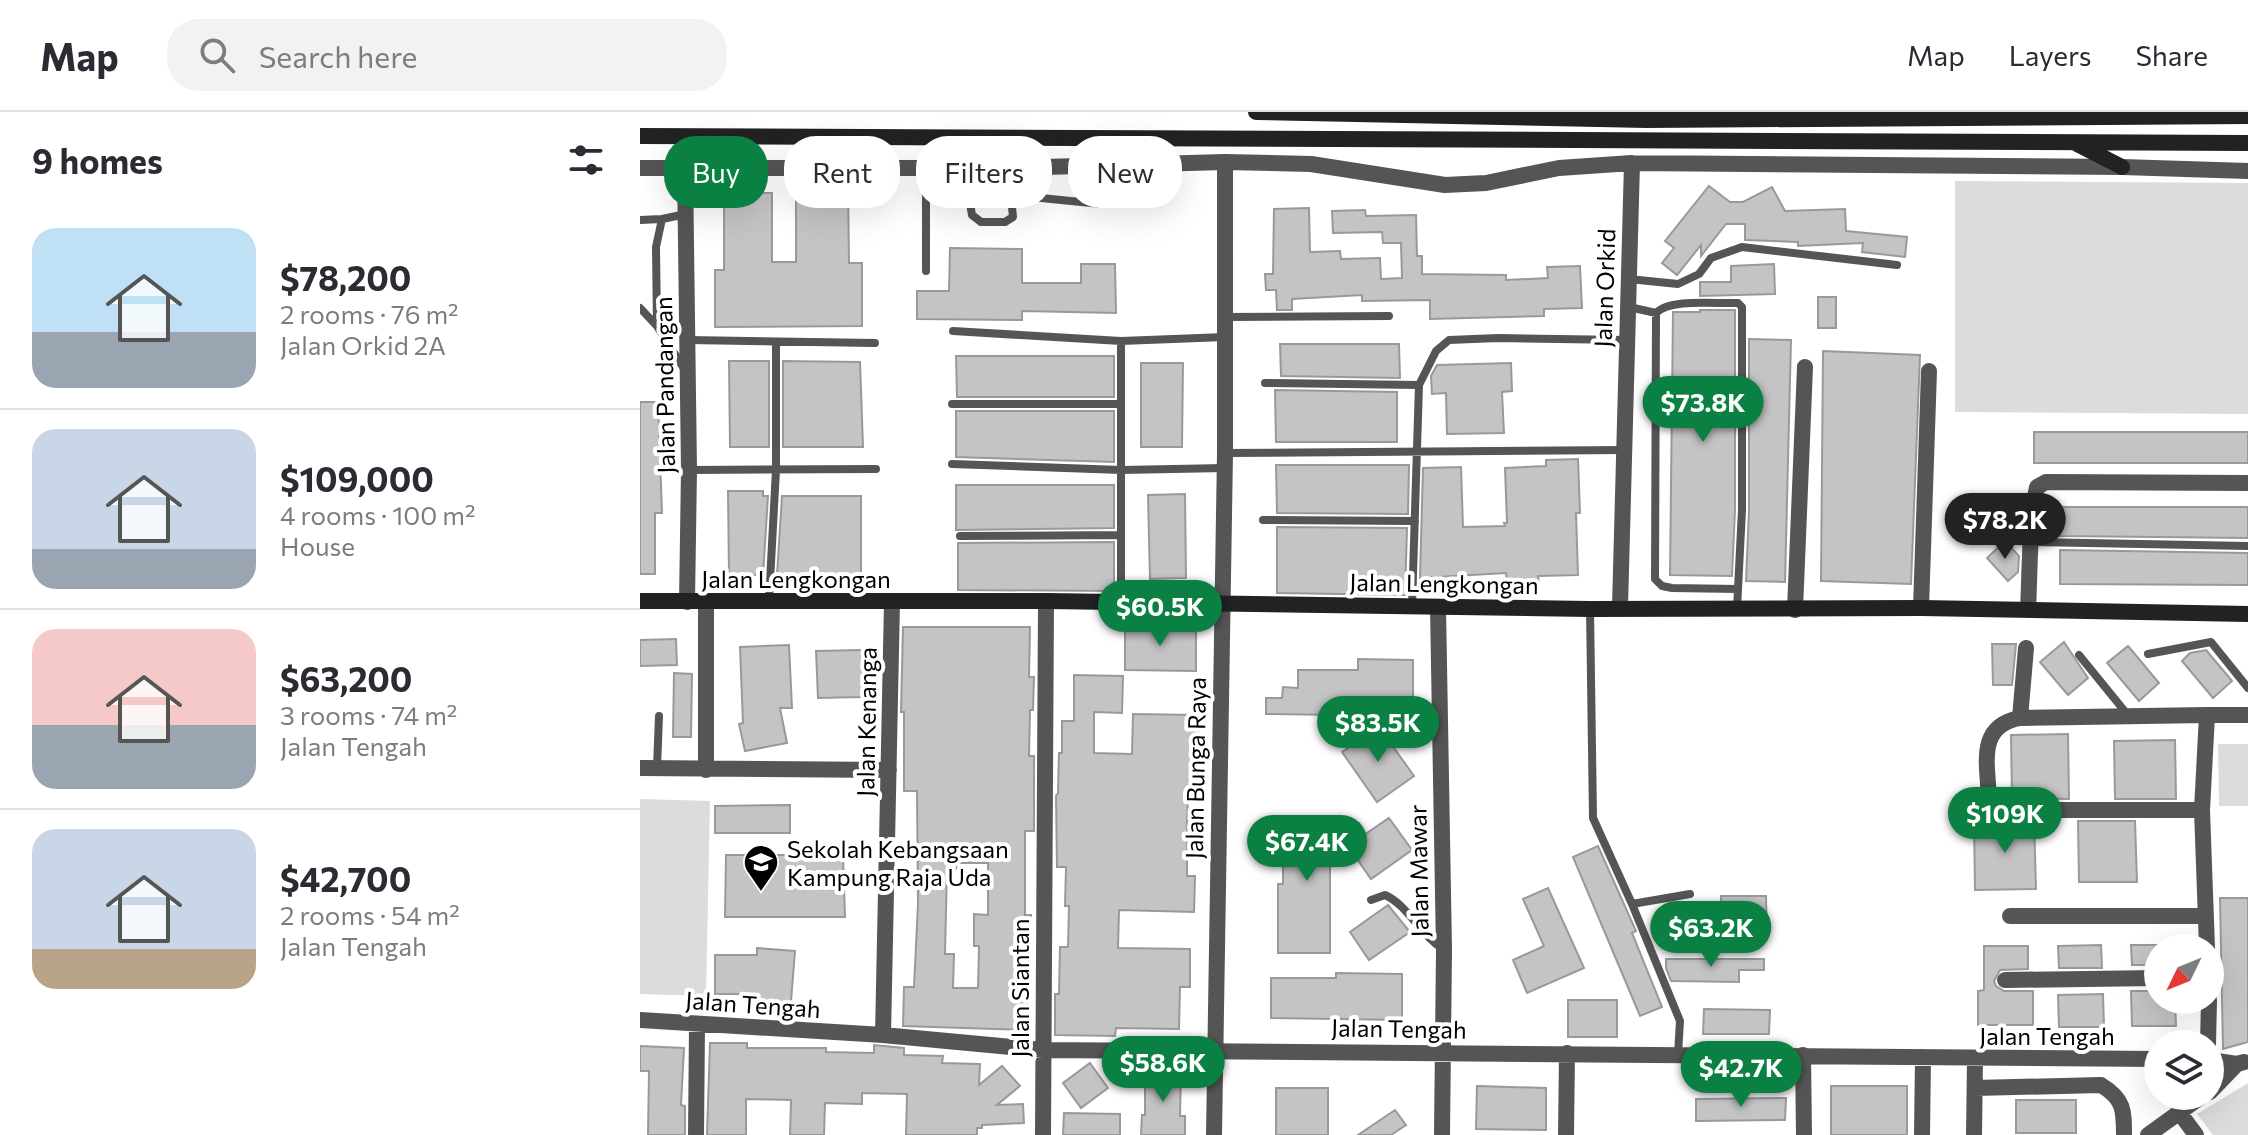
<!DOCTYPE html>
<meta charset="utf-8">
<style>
body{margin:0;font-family:Commissioner,sans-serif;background:#f2f2f3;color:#2b2b33;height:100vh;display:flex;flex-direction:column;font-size:30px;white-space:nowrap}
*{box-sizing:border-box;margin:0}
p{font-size:26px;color:#7c7c81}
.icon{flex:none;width:44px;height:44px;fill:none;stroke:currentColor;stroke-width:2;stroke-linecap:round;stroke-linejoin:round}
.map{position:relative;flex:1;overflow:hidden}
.sheet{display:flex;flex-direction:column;background:#fff;width:640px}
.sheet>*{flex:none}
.top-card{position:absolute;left:24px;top:24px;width:760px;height:72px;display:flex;gap:16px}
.needle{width:52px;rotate:227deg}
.controls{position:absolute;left:1504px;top:822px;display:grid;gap:16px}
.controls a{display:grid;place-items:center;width:80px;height:80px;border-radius:50%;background:#fff;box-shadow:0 8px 32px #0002;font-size:40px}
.price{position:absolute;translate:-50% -68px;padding:0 18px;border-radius:28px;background:#0b8043;color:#fff;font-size:26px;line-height:52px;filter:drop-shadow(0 2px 4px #0008)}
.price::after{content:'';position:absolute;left:50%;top:48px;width:24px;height:18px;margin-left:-12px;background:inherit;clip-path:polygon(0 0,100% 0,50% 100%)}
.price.on{background:#222;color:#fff}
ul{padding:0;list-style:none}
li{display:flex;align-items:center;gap:24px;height:200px;padding:0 32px}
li+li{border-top:2px solid #e1e1e2}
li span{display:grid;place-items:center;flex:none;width:224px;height:160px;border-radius:24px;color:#555}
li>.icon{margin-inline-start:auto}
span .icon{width:96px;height:96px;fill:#fffc;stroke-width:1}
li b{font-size:34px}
h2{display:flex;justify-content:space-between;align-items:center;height:96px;padding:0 32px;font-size:34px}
.pill{padding:0 28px;border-radius:32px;background:#fff;box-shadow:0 8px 32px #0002;font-size:28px;line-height:72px}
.pill.on{background:#0b8043;color:#fff}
header{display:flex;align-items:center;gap:48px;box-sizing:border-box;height:112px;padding:0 40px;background:#fff;border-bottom:2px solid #e1e1e2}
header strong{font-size:38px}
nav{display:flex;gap:44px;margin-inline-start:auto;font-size:28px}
.search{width:560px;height:72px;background:#f2f2f3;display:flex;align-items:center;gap:20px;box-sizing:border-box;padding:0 28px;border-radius:32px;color:#7c7c81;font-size:30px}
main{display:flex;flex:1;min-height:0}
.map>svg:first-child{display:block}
.green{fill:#dcdcdc}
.building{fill:#c4c4c4;stroke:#999;stroke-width:2;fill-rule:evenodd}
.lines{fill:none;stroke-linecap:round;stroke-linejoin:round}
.lane{stroke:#555;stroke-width:8}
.street{stroke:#555;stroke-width:16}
.secondary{stroke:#222;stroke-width:16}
.labels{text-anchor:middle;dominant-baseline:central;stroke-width:8;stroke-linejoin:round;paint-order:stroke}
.street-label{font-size:24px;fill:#000;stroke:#fff}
.poi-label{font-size:24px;fill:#000;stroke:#fff;text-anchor:start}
</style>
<header>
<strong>Map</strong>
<div class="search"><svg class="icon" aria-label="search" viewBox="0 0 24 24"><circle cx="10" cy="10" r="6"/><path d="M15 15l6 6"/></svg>Search here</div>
<nav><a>Map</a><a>Layers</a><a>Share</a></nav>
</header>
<main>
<section class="sheet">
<h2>9 homes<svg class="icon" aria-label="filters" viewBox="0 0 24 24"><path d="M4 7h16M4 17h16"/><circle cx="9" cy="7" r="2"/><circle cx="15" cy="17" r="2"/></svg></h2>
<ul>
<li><span style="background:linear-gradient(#bfe0f5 65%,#9aa5b1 0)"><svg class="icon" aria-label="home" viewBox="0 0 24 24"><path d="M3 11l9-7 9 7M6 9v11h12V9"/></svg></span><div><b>$78,200</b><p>2 rooms · 76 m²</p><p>Jalan Orkid 2A</p></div></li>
<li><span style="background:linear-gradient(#c9d6e8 75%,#9aa5b1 0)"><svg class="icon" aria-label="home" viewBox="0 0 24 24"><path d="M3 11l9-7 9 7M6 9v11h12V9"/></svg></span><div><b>$109,000</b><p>4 rooms · 100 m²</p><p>House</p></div></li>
<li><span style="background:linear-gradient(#f6c9c9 60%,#9aa5b1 0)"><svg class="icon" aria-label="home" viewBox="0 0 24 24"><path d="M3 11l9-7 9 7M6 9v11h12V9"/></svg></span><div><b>$63,200</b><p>3 rooms · 74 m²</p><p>Jalan Tengah</p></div></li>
<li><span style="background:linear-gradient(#c9d6e8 75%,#b9a48a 0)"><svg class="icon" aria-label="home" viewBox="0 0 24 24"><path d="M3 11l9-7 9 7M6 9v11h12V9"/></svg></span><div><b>$42,700</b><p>2 rooms · 54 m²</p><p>Jalan Tengah</p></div></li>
</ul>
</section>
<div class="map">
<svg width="1608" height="1023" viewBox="0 0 1608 1023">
<rect width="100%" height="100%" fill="#fff"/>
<!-- green -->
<path class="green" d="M1315 69 1608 71V302L1315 300Z
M1578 632H1608V694H1579Z
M0 687 70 689 66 884 0 882Z
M1608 971V1023H1573L1557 1002Z"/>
<!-- building -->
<path class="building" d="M156 70 208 71 209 151H222V214L75 215V158H84V81H132V150H156Z
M1069 74 1090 90H1103L1132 75 1145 99 1205 97 1206 119 1267 125 1265 145 1222 140 1223 131 1158 134V130L1105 128V112H1086L1061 144V133L1037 163 1022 151 1034 136 1025 129Z
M669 96 670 140 700 139 701 147 740 146 741 167 762 166 761 131H743L742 120 693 121 692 99 725 98 726 104 776 103 777 144H782V162L866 163V168L908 166 907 155 940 154 942 196 904 197V204L790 207V188L722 189V183L652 187V198H637L636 178H626L625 162H633L634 97Z
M310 136 382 137V171H441V152H475L476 201 382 199V208L277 207V179H309Z
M1134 152 1135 182 1060 184V170H1091V154Z
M1178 185H1196V216H1178Z
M1060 198H1095V398L1092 464 1030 463 1033 200H1060Z
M1109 227 1151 228 1145 470 1106 469 1109 398Z
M640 232H759L760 266 641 264Z
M1183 239 1280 243 1271 472 1181 469Z
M316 244H474V285H317Z
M89 249H129V335H90Z
M143 249 220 250 223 335H143Z
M501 251H543L542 335H501Z
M871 251 872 279 862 280 864 321 807 322 806 281 792 282 791 264 797 253Z
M635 278 757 280V330H636Z
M0 290H18L22 401H15V462H0Z
M316 299H474V350L316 345Z
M1394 320H1608V351H1394Z
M938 347 940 401H936L938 463 898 464 899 472 867 473 866 461 780 466 783 356 821 355 823 415 865 414 864 411H867L865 356 906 354V348Z
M636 353H769L768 402 637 401Z
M316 373H474V416L316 418Z
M88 379H123V384H128L123 463H89Z
M545 382 546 466 510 467 508 383Z
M142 384H221V465L137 463Z
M1420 395H1608V426L1420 424Z
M637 415 767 416 765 483 637 481Z
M1365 429 1379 444 1378 460 1368 469 1347 446Z
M474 430V479L318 478V431Z
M1420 438 1608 441V473L1420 472Z
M485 514 556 515V559L485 558Z
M263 515H390L389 565H394L393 598H390L389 644H394V719H385V803H391L386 918 263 914 264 875H274L278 792 277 679H264V600H261ZM317 751H348V803L334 802V834H339L338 876H313L314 842H305L307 756 317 757Z
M36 527 37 553 0 554V528Z
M1424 530 1448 566 1428 583 1400 550Z
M1352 532H1376L1372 573H1353Z
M149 533 152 596H140L147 631 105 639 99 612 103 611 100 535Z
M1488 534 1519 571 1499 589 1467 551Z
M221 538 223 585 178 586 176 539Z
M1566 538 1592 569 1573 586 1542 549 1550 541Z
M718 547 773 548V590H697V603L626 602V586H642L643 575 658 576V558H718Z
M34 561 52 562 51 625H33Z
M434 563 483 564 482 601 454 600V641L492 642 493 602 559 603 557 679 548 678 547 720V764H555L554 800 479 798 478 836 550 837V875H540L539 917 476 916 475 924 415 923V882H419L420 835H428L429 794H425L426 755H417L416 684 418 681 419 641H422V609H434Z
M739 615 774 664 737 690 702 640Z
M1428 622 1429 687 1372 686 1371 623Z
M1535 628 1536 687H1475L1474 629Z
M150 693V721H75V694Z
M643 704H700V752H690V841H638V772H643Z
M749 706 772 738 731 767 708 734Z
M1365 707 1394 709 1396 777 1335 778 1334 708Z
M1438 709H1495L1497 770H1439Z
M958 734 996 819 992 821 1022 895 1000 904 933 745Z
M86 743H203L205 805H85Z
M908 776 944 856 887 881 873 848 904 834 883 787Z
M1081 784H1126L1127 825H1082Z
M1580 786H1608V930L1583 937Z
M748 793 770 820 729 848 710 820Z
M1461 833 1462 856H1419L1418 834Z
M1491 833H1518V853H1492Z
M1344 834H1388V857L1360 858 1354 869 1356 874 1364 879H1393V913H1338V879L1344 878Z
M117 836 155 839 150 902 112 898 114 882H75V843H117Z
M1026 847H1124V858H1099V870L1031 869 1026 856Z
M696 861 762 862V908L631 906V866H696Z
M1491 879H1518V888H1535L1536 914H1492Z
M1463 882 1464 915H1419L1418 883Z
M928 888H977V925H928Z
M1064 897 1130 898 1129 922H1063Z
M70 931H107V936H186V940L234 941V933L264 936V943L303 944 302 951 340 952 339 973 362 954 380 974 357 993 383 992 384 1011 342 1013V1016H337V1023H266L267 982 222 981V992L185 991 184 1023H150L151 988 106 987V1023H67Z
M0 934 44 936 41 993 45 994V1023H8L9 959H0Z
M450 951 468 976 441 996 423 971Z
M505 957 541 958 540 1004H545V1023H501L502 1003H505Z
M837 974 906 976V1018L836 1017Z
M1191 974H1267V1023H1191Z
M636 976H688V1023H636Z
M1146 986 1145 1008 1056 1009V987Z
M1376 988H1436V1021H1376Z
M755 998 766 1013 751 1023H718Z
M424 1001 480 1002V1023H423Z"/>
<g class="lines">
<!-- lane -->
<path class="lane" d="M324 57 332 103 341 110H365L373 105 368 56
M371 83 461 92
M0 108 22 107
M286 159V57
M989 167 1038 172 1059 162 1071 146 1102 135 1257 153
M989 195 1016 201 1015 467 1022 474 1032 476 1098 477
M0 196 17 214
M1016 201C1030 186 1076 192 1098 191L1102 195V398L1097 497
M586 205 749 204
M313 219 481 229 585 225
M48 228 235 231
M45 258 17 214 16 135 22 107 46 102
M625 271 779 273
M312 292H481
M585 341 984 338
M312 352 481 358 585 356
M49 358 236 357
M623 408 775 409
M320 424 481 423
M1393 430 1608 434
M129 488 136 358V230
M481 490V229
M772 494 779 273 796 239 809 228 858 226 986 228
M950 497 953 706 992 792 1040 909 1038 942
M1508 542 1571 530 1608 576
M1439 543 1487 602
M17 656 19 604
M731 788 745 783C769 794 779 822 803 837
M992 792 1050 782"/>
<!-- street -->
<path class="street" d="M45 55 49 358 47 490
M0 56H367L585 50 671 52 805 73 846 71 919 56 992 51 1482 55 1608 59
M798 495 804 838 802 1023
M980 495 992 51
M1281 496 1289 259
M1155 498 1165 255
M1388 498C1390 459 1389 412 1397 375L1406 370 1608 371
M1380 606 1386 536
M0 656 249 658
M66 658V491
M1562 698H1371L1349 688C1348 653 1336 614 1380 606L1567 603
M1370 804H1566
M1567 836 1562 698 1567 603H1608
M1365 868 1518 866
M0 908 243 923 403 938 1518 947
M243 923 252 490
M1568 932 1569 888
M1163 943 1164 1023
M1570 948 1597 952 1604 950
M1335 976 1461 973C1484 987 1484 998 1484 1023
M1570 980 1597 952
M1539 1000 1556 1023
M56 1023 57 913
M403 1023 406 489
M574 1023 585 341V50
M926 1023 927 941
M1282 1023 1283 945
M1334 1023 1335 946
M1508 1023 1562 984"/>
<!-- secondary -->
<path class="secondary" d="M616 0 1007 8 1608 4
M0 24 1608 31
M1437 32 1482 55
M0 489H406L950 497 1281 496 1608 502"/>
</g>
<!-- icons -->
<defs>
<g id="school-pin" transform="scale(1.8)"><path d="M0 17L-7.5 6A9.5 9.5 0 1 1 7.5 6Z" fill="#000" stroke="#fff"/><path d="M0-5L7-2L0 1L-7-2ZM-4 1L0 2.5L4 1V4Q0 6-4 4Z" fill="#fff"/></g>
</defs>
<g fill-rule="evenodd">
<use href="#school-pin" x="121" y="750"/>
</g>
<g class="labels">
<!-- street labels -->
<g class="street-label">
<text transform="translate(964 176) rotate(-88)">Jalan Orkid</text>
<text transform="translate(24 273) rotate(-91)">Jalan Pandangan</text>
<text x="156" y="466">Jalan Lengkongan</text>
<text transform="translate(804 471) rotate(1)">Jalan Lengkongan</text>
<text transform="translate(226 610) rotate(-89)">Jalan Kenanga</text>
<text transform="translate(555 656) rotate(-89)">Jalan Bunga Raya</text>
<text transform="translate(778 759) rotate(-91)">Jalan Mawar</text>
<text transform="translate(379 876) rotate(-90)">Jalan Siantan</text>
<text transform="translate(113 892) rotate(4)">Jalan Tengah</text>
<text transform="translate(759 916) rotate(1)">Jalan Tengah</text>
<text x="1407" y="923">Jalan Tengah</text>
</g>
<!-- poi labels -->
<g class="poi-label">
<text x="147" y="736">Sekolah Kebangsaan<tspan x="147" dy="28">Kampung Raja Uda</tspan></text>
</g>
</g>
</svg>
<div class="controls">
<a><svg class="needle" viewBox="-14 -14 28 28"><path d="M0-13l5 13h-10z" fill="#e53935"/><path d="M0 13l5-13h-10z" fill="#7c7c81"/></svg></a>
<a><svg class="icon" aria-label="layers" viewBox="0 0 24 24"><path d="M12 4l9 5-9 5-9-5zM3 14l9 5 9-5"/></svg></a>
</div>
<b class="price" style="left:1063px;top:332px">$73.8K</b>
<b class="price on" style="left:1365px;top:449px">$78.2K</b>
<b class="price" style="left:520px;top:536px">$60.5K</b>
<b class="price" style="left:738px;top:652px">$83.5K</b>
<b class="price" style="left:1365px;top:743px">$109K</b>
<b class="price" style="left:667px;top:771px">$67.4K</b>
<b class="price" style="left:1071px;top:857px">$63.2K</b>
<b class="price" style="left:523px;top:992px">$58.6K</b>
<b class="price" style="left:1101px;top:997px">$42.7K</b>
<div class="top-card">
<a class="pill on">Buy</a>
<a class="pill">Rent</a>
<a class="pill">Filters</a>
<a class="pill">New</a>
</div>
</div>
</main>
